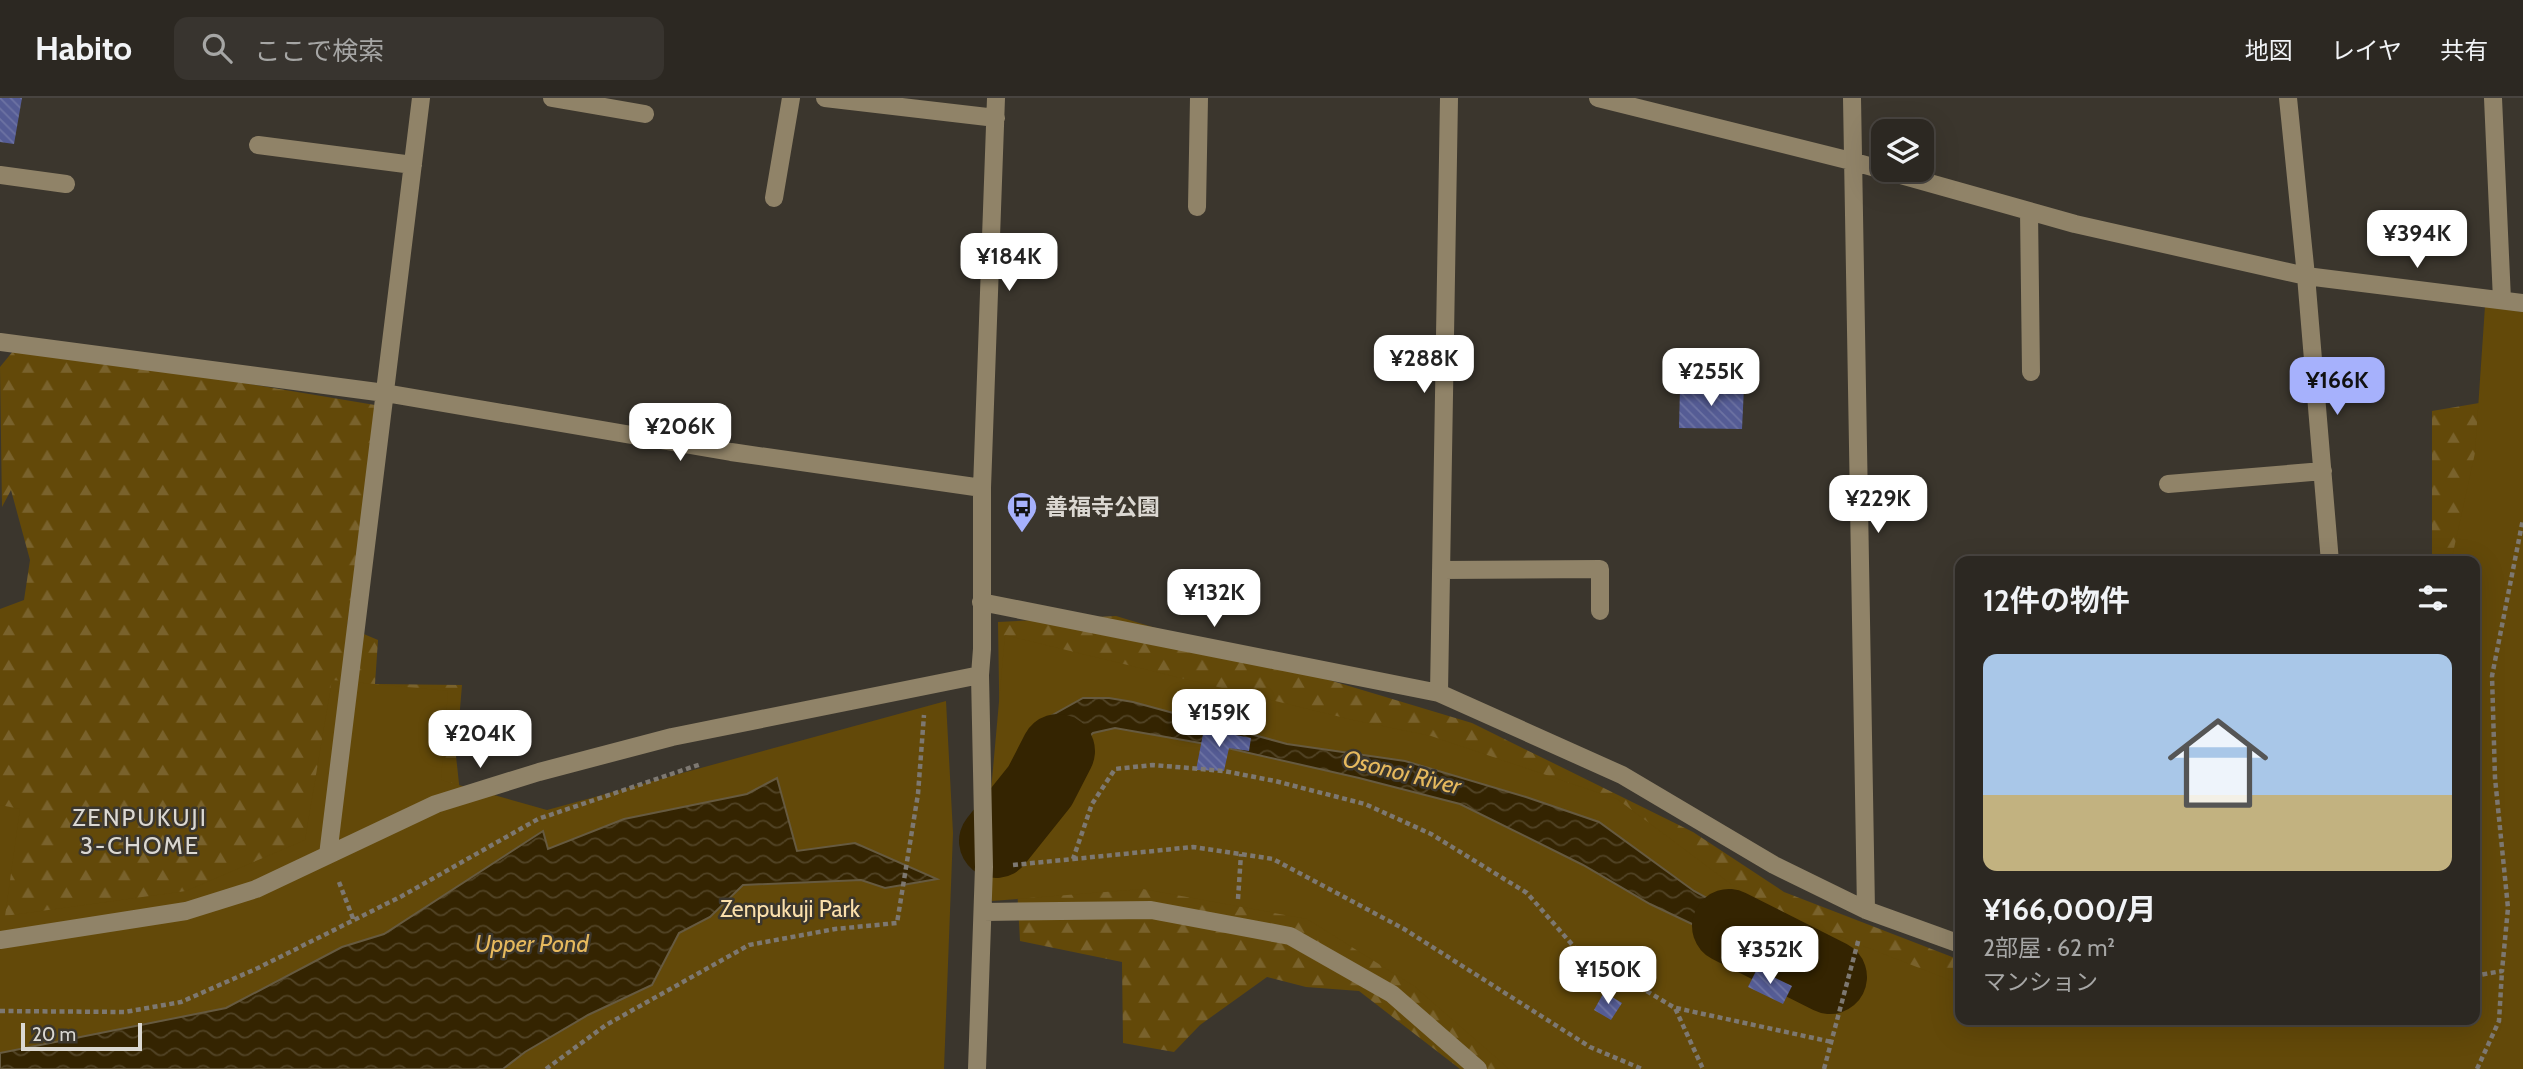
<!DOCTYPE html>
<html lang="ja">
<meta charset="utf-8">
<style>
body{margin:0;font-family:Cabin,"Noto Sans JP",sans-serif;background:#38342f;color:#f1f3f6;height:100vh;display:flex;flex-direction:column;font-size:26px;white-space:nowrap}
*{box-sizing:border-box;margin:0}
p{font-size:23px;color:#a6a6a5}
.icon{flex:none;width:38px;height:38px;fill:none;stroke:currentColor;stroke-width:2;stroke-linecap:round;stroke-linejoin:round}
.map{position:relative;flex:1;overflow:hidden}
.side{position:absolute;left:1955px;top:458px;width:525px;height:469px;display:flex;flex-direction:column;background:#2c2822;border-radius:14px;box-shadow:0 7px 28px #0002,0 0 0 2px #484440}
.side>*{flex:none}
.controls{position:absolute;left:1871px;top:21px;display:grid;gap:14px}
.controls a{display:grid;place-items:center;width:63px;height:63px;border-radius:14px;background:#2c2822;box-shadow:0 7px 28px #0002,0 0 0 2px #484440;font-size:35px}
.scale{position:absolute;left:21px;bottom:18px;width:121px;box-sizing:border-box;padding-left:7px;border:4px solid #dbd8d2;border-top:0;font-size:19px;line-height:24px;white-space:nowrap;color:#dbd8d2;-webkit-text-stroke:5px #3b362d;paint-order:stroke}
.price{position:absolute;translate:-50% -60px;padding:0 16px;border-radius:14px;background:#fff;color:#222;font-size:23px;line-height:46px;filter:drop-shadow(0 2px 4px #0008)}
.price::after{content:'';position:absolute;left:50%;top:42px;width:21px;height:16px;margin-left:-10px;background:inherit;clip-path:polygon(0 0,100% 0,50% 100%)}
.price.active{background:#a6b1fc;color:#111}
ul{padding:0;list-style:none}
li{display:grid;align-content:center;gap:14px;height:371px;padding:0 28px}
li+li{border-top:2px solid #484440}
li span{display:grid;place-items:center;height:217px;border-radius:14px;color:#555}
li>.icon{margin-inline-start:auto}
span .icon{width:126px;height:126px;fill:#fffc;stroke-width:1}
li b{font-size:30px}
h2{display:flex;justify-content:space-between;align-items:center;height:84px;padding:0 28px;font-size:30px}
header{display:flex;align-items:center;gap:42px;box-sizing:border-box;height:98px;padding:0 35px;background:#2c2822;border-bottom:2px solid #484440}
header strong{font-size:33px}
nav{display:flex;gap:38px;margin-inline-start:auto;font-size:24px}
.search{width:490px;height:63px;background:#38342f;display:flex;align-items:center;gap:18px;box-sizing:border-box;padding:0 24px;border-radius:14px;color:#a6a6a5;font-size:26px}
.map>svg:first-child{display:block}
.forest{fill:url(#forest-firs)}
.green{fill:#634909}
.water{fill:url(#water-waves);stroke:#665a40;stroke-width:2}
.lines{fill:none;stroke-linecap:round;stroke-linejoin:round}
.river{stroke:#342401;stroke-width:74}
.building{fill:url(#building-back-hatch)}
.path{stroke:#7d7871;stroke-width:4.5;stroke-dasharray:5 3.5;stroke-linecap:butt}
.minor{stroke:#908368;stroke-width:18}
.labels{text-anchor:middle;dominant-baseline:central;stroke-width:5;stroke-linejoin:round;paint-order:stroke}
.poi-label{font-size:23px;font-weight:bold;fill:#dbd8d2;stroke:#3b362d;text-anchor:start}
.park-label{font-size:23px;fill:#fadfab;stroke:#3b362d}
.water-label{font-size:24px;font-style:italic;fill:#e6b95d;stroke:#3b362d}
.neighbourhood-label{font-size:24px;letter-spacing:2px;fill:#dbd8d2;stroke:#3b362d}
</style>
<header>
<strong>Habito</strong>
<div class="search"><svg class="icon" aria-label="search" viewBox="0 0 24 24"><circle cx="10" cy="10" r="6"/><path d="M15 15l6 6"/></svg>ここで検索</div>
<nav><a>地図</a><a>レイヤ</a><a>共有</a></nav>
</header>
<div class="map">
<svg width="2523" height="971" viewBox="0 0 2523 971">
<defs>
<pattern id="forest-firs" width="22" height="20" patternUnits="userSpaceOnUse" patternTransform="scale(1.75)"><rect width="22" height="20" fill="#634909"/><path d="M5 1l3.5 6h-7zM16 11l3.5 6h-7z" fill="#79622c"/></pattern>
<pattern id="water-waves" width="16" height="10" patternUnits="userSpaceOnUse" patternTransform="scale(1.75)"><rect width="16" height="10" fill="#342401"/><path d="M0 5q4-4 8 0t8 0" fill="none" stroke="#514325"/></pattern>
<pattern id="building-back-hatch" width="6" height="6" patternUnits="userSpaceOnUse" patternTransform="scale(1.75)"><rect width="6" height="6" fill="#555c95"/><path d="M-1 5l2 2M0 0l6 6M5-1l2 2" fill="none" stroke="#6d73a3"/></pattern>
</defs>
<rect width="100%" height="100%" fill="#3b362d"/>
<!-- forest -->
<path class="forest" d="M18 247 381 308 347 529 378 542 375 586 462 587 456 658 465 741 0 897V511L24 502 30 462 11 392 2 409 0 269Z
M2491 303 2523 581 2517 971H1460L1359 893 1306 889 1267 879 1200 927 1174 954 1123 945 1122 864 1020 843 1017 789 1002 779 998 524 1116 518 1472 625 1693 734 1784 794 1960 862V922H2474V464H2432V313Z"/>
<!-- green -->
<path class="green" d="M2485 208 2523 214V971H1509L1414 888 1307 821 1143 791 992 803 989 715 1005 537 1353 622 1431 638 1617 701 1759 807 1960 886V922H2110L2141 929 2170 922H2474V464H2451L2475 355Z
M332 582 448 593 441 682 547 712 946 603 953 735 944 971H0V707L20 711 5 818 186 793 305 742Z"/>
<!-- water -->
<path class="water" d="M1083 600H1109L1133 604 1287 646 1405 663 1526 699 1599 724 1694 793 1825 865 1814 884 1650 806 1583 767 1460 706 1359 680 1223 649 1115 630 1093 635 1076 651 1060 681 1037 714 1005 746 995 716 1014 707 1026 684 1031 658 1049 619Z
M777 680 797 753 855 745 937 781 885 790 861 782 743 787 710 819 679 835 652 887 588 917 525 954 503 971H0V955L226 910 342 849 384 836 543 733 548 751 624 721 747 696Z"/>
<g class="lines">
<!-- river -->
<path class="river" d="M996 743 1040 688 1058 653
M1729 828 1830 879"/>
</g>
<!-- building -->
<path class="building" d="M0 0H22L14 46 0 44Z
M1680 289H1744L1742 331 1679 330Z
M1204 631 1251 640 1249 653 1229 650 1224 673 1196 672Z
M1757 871 1792 888 1783 906 1748 889Z
M1604 894 1622 905 1611 922 1594 912Z"/>
<g class="lines">
<!-- path -->
<path class="path" d="M1073 761 1193 749 1273 761 1404 831 1590 949 1642 971
M1013 767 1073 761 1092 706 1115 671 1153 667 1224 673 1275 683 1365 706 1431 736 1527 795 1576 851 1675 910 1703 971
M339 784 354 823
M1238 801 1241 756
M2474 878 2502 873 2508 810 2495 680 2492 578 2523 421
M1676 910 1832 944
M0 913 125 914 181 904 258 870 402 798 538 721 701 666
M546 971 606 927 749 847 835 831 897 825 918 696 924 617
M1824 971 1859 840
M2477 971 2499 923 2502 873"/>
<!-- minor -->
<path class="minor" d="M552 0 645 16
M825 0 996 20
M1598 0 1851 63 2075 126 2306 178 2523 205
M1852 0 1866 812
M2288 0 2306 178 2330 464
M2493 0 2502 202
M258 47 413 67
M0 77 66 86
M774 100 791 0
M1197 109 1199 0
M2029 113 2031 274
M0 244 385 295 731 354 982 390
M2168 386 2323 373
M1441 472 1600 471V513
M981 504 1439 595 1622 677 1774 767 1866 812 1960 846
M1439 595 1449 0
M328 757 421 0
M984 814 1151 812 1290 838 1392 896 1478 971
M0 842 186 813 256 791 436 706 539 674 672 639 980 577
M977 971 984 769 980 577 982 551V390L996 0"/>
</g>
<!-- icons -->
<defs>
<g id="bus-pin" transform="scale(1.575)"><path d="M0 17L-7.5 6A9.5 9.5 0 1 1 7.5 6Z" fill="#a6b1fc" stroke="#3b362d"/><path d="M-5-6H5V4H4V6H2V4H-2V6H-4V4H-5ZM-3.5-4V0h7V-4ZM-3.5 1.2v1.5H-2V1.2ZM2 1.2v1.5H3.5V1.2Z" fill="#111"/></g>
</defs>
<g fill-rule="evenodd">
<use href="#bus-pin" x="1022" y="409"/>
</g>
<g class="labels">
<!-- poi labels -->
<g class="poi-label">
<text x="1045" y="409">善福寺公園</text>
</g>
<!-- park labels -->
<g class="park-label">
<text x="790" y="811">Zenpukuji Park</text>
</g>
<!-- water labels -->
<g class="water-label">
<text transform="translate(1402 674) rotate(14)">Osonoi River</text>
<text x="532" y="845">Upper Pond</text>
</g>
<!-- neighbourhood labels -->
<g class="neighbourhood-label">
<text x="140" y="719">ZENPUKUJI<tspan x="140" dy="28">3-CHOME</tspan></text>
</g>
</g>
</svg>
<div class="controls">
<a><svg class="icon" aria-label="layers" viewBox="0 0 24 24"><path d="M12 4l9 5-9 5-9-5zM3 14l9 5 9-5"/></svg></a>
</div>
<div class="scale">20 m</div>
<b class="price" style="left:2417px;top:172px">¥394K</b>
<b class="price" style="left:1009px;top:195px">¥184K</b>
<b class="price" style="left:1424px;top:297px">¥288K</b>
<b class="price" style="left:1711px;top:310px">¥255K</b>
<b class="price active" style="left:2337px;top:319px">¥166K</b>
<b class="price" style="left:680px;top:365px">¥206K</b>
<b class="price" style="left:1878px;top:437px">¥229K</b>
<b class="price" style="left:1214px;top:531px">¥132K</b>
<b class="price" style="left:1219px;top:651px">¥159K</b>
<b class="price" style="left:480px;top:672px">¥204K</b>
<b class="price" style="left:1770px;top:888px">¥352K</b>
<b class="price" style="left:1608px;top:908px">¥150K</b>
<section class="side">
<h2>12件の物件<svg class="icon" aria-label="filters" viewBox="0 0 24 24"><path d="M4 7h16M4 17h16"/><circle cx="9" cy="7" r="2"/><circle cx="15" cy="17" r="2"/></svg></h2>
<ul>
<li><span style="background:linear-gradient(#a9c7e8 65%,#c2b280 0)"><svg class="icon" aria-label="home" viewBox="0 0 24 24"><path d="M3 11l9-7 9 7M6 9v11h12V9"/></svg></span><div><b>¥166,000/月</b><p>2部屋 · 62 m²</p><p>マンション</p></div></li>
</ul>
</section>
</div>
